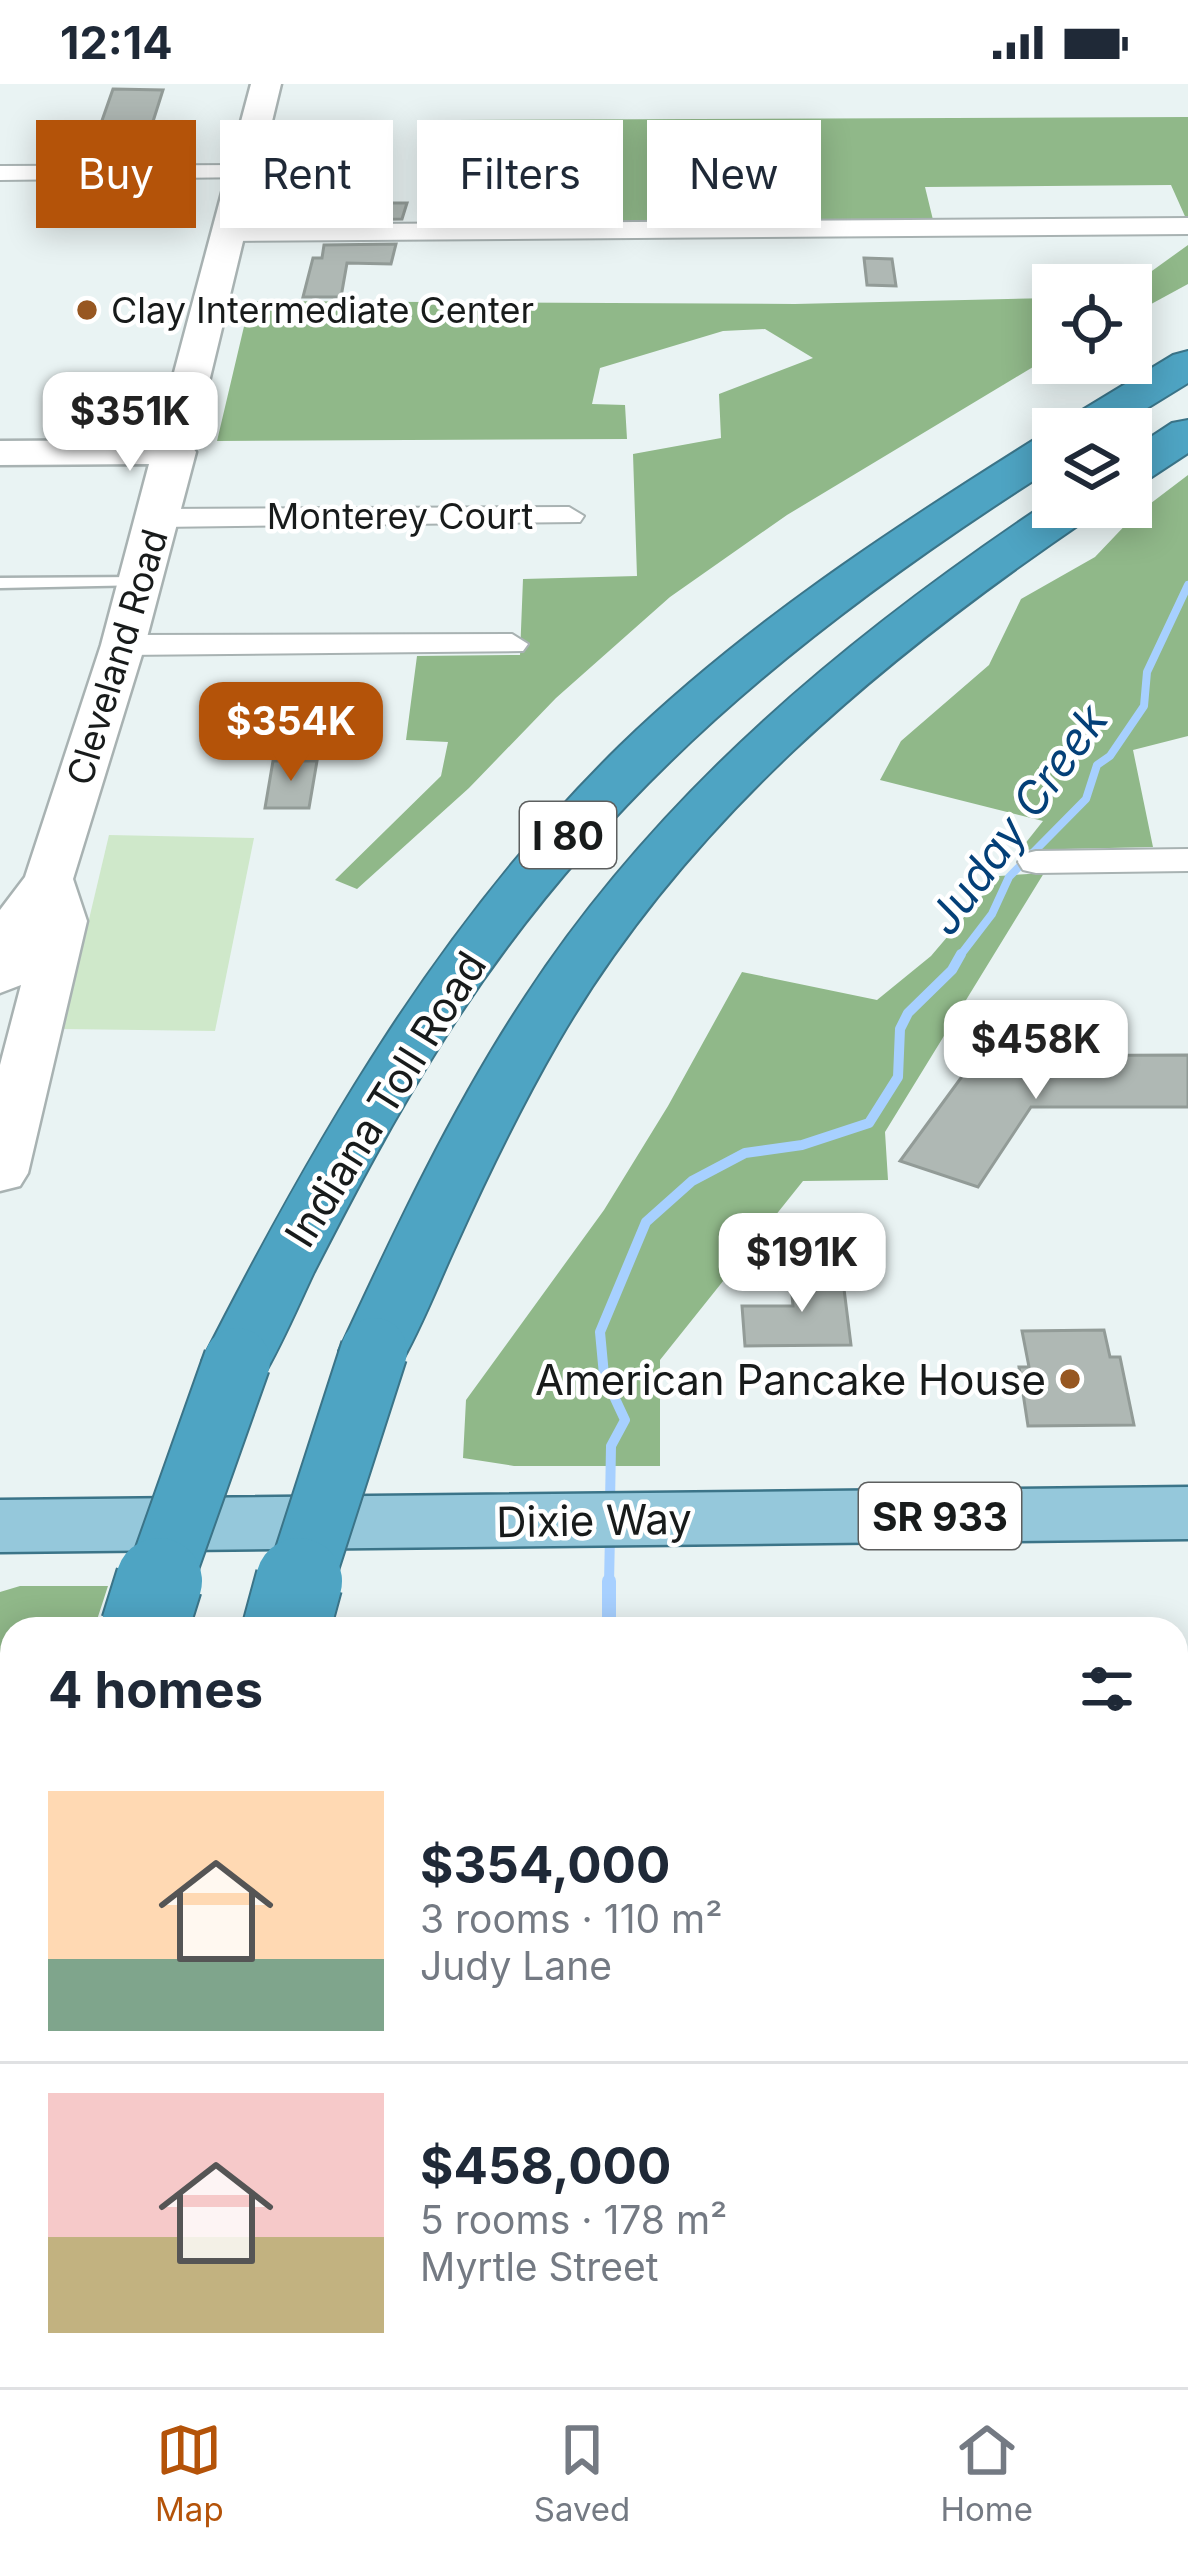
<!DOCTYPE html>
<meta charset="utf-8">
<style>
body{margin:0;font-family:Inter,sans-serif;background:#f2f2f3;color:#1f2937;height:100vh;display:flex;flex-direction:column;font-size:45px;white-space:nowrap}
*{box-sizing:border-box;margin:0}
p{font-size:39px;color:#747a83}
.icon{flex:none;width:66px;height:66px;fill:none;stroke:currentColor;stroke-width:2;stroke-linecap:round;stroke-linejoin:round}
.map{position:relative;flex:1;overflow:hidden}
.panel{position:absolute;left:0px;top:1533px;width:1188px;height:771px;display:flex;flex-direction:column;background:#fff;border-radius:36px 36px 0 0;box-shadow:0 6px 30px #0003}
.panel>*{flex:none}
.hud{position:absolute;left:36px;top:36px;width:1116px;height:108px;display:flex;gap:24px}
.controls{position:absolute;left:1032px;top:180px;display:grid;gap:24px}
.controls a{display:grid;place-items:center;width:120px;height:120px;border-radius:0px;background:#fff;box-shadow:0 6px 30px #0003;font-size:60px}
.price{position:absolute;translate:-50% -102px;padding:0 27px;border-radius:24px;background:#fff;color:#222;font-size:39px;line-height:78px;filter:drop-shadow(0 3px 6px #0008)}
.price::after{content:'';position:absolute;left:50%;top:72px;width:36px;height:27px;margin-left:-18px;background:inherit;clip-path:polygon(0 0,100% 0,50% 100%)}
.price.selected{background:#b45309;color:#fff}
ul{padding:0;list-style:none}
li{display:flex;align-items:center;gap:36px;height:300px;padding:0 48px}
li+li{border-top:3px solid #e0e1e3}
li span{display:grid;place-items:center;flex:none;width:336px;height:240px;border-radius:0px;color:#555}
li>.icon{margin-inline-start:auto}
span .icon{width:144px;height:144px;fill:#fffc;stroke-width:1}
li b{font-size:51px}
h2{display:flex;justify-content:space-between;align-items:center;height:144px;padding:0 48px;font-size:51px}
.pill{padding:0 42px;border-radius:0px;background:#fff;box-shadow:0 6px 30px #0003;font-size:42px;line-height:108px}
.pill.selected{background:#b45309;color:#fff}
.status{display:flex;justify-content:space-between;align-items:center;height:84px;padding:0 60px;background:#fff;direction:ltr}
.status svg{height:33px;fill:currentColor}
.menu{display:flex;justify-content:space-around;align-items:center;height:168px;border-top:3px solid #e0e1e3;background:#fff;font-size:33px;color:#747a83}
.menu a{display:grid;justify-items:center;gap:6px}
.menu .selected{color:#b45309}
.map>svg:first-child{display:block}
.green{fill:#cfe8ca}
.forest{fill:#90b889}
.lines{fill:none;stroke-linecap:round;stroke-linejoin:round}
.stream-far2{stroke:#a7d0ff;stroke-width:8}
.stream-far1{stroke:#a7d0ff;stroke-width:10}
.stream{stroke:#a7d0ff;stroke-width:14}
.building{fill:#afb8b4;stroke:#929b97;stroke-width:3}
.lane-casing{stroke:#a8b2b2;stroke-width:5}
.street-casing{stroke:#a8b2b2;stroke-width:4}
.secondary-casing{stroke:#a8b2b2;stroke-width:5}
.primary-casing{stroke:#3b7488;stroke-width:5}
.highway-casing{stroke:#3b7488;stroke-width:4}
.lane{fill:#fff;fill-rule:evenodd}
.street{fill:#fff;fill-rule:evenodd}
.secondary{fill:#fff;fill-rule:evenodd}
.primary{fill:#95c8db;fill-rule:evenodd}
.highway{fill:#4ea4c3;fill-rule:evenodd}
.highway-bridge-far1-casing{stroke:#3b7488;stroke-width:70;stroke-linecap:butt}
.highway-bridge-casing{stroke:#3b7488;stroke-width:90;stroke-linecap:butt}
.highway-bridge-far1{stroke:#4ea4c3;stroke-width:66}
.highway-bridge{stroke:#4ea4c3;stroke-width:86}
.poi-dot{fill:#975721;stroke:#fff;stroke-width:4.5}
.labels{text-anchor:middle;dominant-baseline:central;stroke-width:9;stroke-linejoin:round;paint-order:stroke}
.far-poi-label{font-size:36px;fill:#181b1b;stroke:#fff;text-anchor:start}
.far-street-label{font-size:36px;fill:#181b1b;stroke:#fff}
.shield{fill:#fff;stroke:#5d5f5f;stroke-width:3}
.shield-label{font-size:39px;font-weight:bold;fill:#181b1b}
.street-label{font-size:42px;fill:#181b1b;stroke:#fff}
.poi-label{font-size:42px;fill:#181b1b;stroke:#fff;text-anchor:end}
.water-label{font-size:45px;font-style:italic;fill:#044078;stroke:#fff}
</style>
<div class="status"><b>12:14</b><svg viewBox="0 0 49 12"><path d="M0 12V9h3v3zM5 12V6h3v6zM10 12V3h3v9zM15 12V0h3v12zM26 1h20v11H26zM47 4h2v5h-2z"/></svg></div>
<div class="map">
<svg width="1188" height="2303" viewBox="0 0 1188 2303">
<rect width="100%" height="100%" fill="#e9f3f3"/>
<!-- green -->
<path class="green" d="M109 751 254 754 215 947 63 945Z"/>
<!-- forest -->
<path class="forest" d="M1188 33V139L1171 101 925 103 934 140 548 144V92H447L455 36Z
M1188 161V200L1131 231V202Z
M1053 214V271L787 431 670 513 556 614 469 704 357 805 335 796 441 692 448 658 406 656 417 572 520 571 523 495 637 492 633 370 721 354 719 310 813 274 765 245 723 247 600 284 592 320 625 321 627 355 217 357 250 217 795 220Z
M1188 391V652L1133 666 1153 763 1020 766 1043 737 880 696 901 657 989 581 1021 515 1095 473 1134 432Z
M1044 789 885 1048 888 1096 803 1097 660 1276V1382H514L463 1374 466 1316 604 1126 668 1022 742 888 877 916 931 872 999 792Z
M20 1502H108L94 1545H12V1883L0 1944V1508Z"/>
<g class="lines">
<!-- stream-far2 -->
<path class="stream-far2" d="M959 873 992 830 1009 793 1086 715 1097 681 1110 672 1144 622 1147 588 1188 501"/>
<!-- stream-far1 -->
<path class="stream-far1" d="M610 1419 611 1362 625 1336 604 1291 600 1248 646 1138 692 1097 745 1069 802 1061 869 1039 898 993 900 945 908 929 952 886 961 870
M609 1500 610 1449"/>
<!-- stream -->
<path class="stream" d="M609 1545V1497"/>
</g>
<!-- building -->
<path class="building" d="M113 5 163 6 143 69 99 72 100 67 91 68Z
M361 67 359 93H370L365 119H407L402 135 327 136 331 112H320L330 68Z
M396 160 391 180 347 179 341 213H303L313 174H322L324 161Z
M864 174 892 175 896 202 867 201Z
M273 677H317L309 724H265Z
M1188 971V1023H1031L978 1103 900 1077 977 972Z
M842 1189 851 1261 745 1262 742 1222H793L790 1190Z
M1104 1246 1110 1273H1120L1134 1341 1028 1342 1019 1283H1029L1022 1247Z"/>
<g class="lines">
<!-- lane casing -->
<g class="lane-casing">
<path id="lane" d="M141 493 149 498 146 501 0 504V494Z"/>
</g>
<!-- street casing -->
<g class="street-casing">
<path id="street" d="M246 81 255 83V93L0 96V82Z
M1188 134V150L230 157 217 149 230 141Z
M569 423 584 432 580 438 158 443 143 434 158 425Z
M512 550 528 560 523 567 123 571 107 561 123 551Z
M1188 765V787L1036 789 1023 786 1018 778 1023 770 1036 767Z"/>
</g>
<!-- secondary casing -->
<g class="secondary-casing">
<path id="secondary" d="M251 0H281L193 364 196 368 145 561 73 795 87 837 28 1089 20 1102 0 1107V981L21 901 0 909V826L25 793 101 561 149 380 0 381V357L156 356Z"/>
</g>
<!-- primary casing -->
<g class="primary-casing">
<path id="primary" d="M1188 1403V1455L0 1468V1416Z"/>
</g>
<!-- highway casing -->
<g class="highway-casing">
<path id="highway" d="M1188 267V299L1113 345H1060L1066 336 1173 271Z
M1188 336V369L1147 396 1131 400V366L1172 339Z
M1053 350V384C808 540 598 709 442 958 395 1032 354 1110 314 1188 297 1224 282 1260 262 1294L237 1301 212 1294 202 1277C315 1055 440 838 620 662 745 541 890 446 1037 354Z
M1053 415V423H1096L1090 433C883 574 685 738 558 958 520 1024 487 1092 456 1161 437 1202 421 1245 398 1284L374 1291 350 1284 339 1267C395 1146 452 1024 526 912 661 706 850 550 1053 415Z
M12 2092V2247L0 2252V2097Z
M122 2292H275V2303H121Z"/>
</g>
<!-- lane -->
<use href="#lane" class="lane"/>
<!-- street -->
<use href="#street" class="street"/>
<!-- secondary -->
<use href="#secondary" class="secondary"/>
<!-- primary -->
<use href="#primary" class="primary"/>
<!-- highway -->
<use href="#highway" class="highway"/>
<!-- highway-bridge-far1 casing -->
<g class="highway-bridge-far1-casing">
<path id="highway-bridge-far1" d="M158 1500 237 1277
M299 1500 374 1267"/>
</g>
<!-- highway-bridge casing -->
<g class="highway-bridge-casing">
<path id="highway-bridge" d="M144 1545 159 1497
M286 1545 299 1497"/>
</g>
<!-- highway-bridge-far1 -->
<use href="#highway-bridge-far1" class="highway-bridge-far1"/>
<!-- highway-bridge -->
<use href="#highway-bridge" class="highway-bridge"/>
</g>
<!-- markers -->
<g class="poi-dot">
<circle cx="87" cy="226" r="12"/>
<circle cx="1070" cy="1295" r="12"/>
</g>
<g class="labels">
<!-- far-poi labels -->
<g class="far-poi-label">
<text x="111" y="226">Clay Intermediate Center</text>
</g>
<!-- far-street labels -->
<g class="far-street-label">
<text x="400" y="432">Monterey Court</text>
<text transform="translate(117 573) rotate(-73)">Cleveland Road</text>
</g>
<!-- shield labels -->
<g class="shield">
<rect x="520" y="718" width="96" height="66" rx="9"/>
<rect x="859" y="1399" width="162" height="66" rx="9"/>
</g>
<g class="shield-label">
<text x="568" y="751">I 80</text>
<text x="940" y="1432">SR 933</text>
</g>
<!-- street labels -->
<g class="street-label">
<text transform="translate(385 1015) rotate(-58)">Indiana Toll Road</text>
<text transform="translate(594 1436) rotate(-1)">Dixie Way</text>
</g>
<!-- poi labels -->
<g class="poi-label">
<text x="1046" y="1295">American Pancake House</text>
</g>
<!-- water labels -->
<g class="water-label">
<text transform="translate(1017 735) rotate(-54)">Juday Creek</text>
</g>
</g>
</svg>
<div class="controls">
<a><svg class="icon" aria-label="locate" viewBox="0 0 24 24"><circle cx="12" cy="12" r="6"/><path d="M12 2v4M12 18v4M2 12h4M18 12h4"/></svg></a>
<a><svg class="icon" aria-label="layers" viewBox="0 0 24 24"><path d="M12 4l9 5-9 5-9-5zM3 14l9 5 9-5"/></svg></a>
</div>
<b class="price" style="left:130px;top:390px">$351K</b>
<b class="price selected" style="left:291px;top:700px">$354K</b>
<b class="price" style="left:1036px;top:1018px">$458K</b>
<b class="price" style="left:802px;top:1231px">$191K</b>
<div class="hud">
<a class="pill selected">Buy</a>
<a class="pill">Rent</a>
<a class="pill">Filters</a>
<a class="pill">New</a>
</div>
<section class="panel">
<h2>4 homes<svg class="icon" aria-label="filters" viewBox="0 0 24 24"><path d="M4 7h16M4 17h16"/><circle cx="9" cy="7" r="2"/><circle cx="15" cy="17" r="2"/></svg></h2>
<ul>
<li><span style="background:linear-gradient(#ffd9b3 70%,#7fa58c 0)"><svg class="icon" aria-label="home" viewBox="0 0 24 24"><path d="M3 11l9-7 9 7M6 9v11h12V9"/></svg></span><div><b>$354,000</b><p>3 rooms · 110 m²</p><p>Judy Lane</p></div></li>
<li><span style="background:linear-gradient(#f6c9c9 60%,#c2b280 0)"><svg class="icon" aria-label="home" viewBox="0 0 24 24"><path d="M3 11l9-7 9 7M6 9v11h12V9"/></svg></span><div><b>$458,000</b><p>5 rooms · 178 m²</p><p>Myrtle Street</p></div></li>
</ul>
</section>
</div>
<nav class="menu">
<a class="selected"><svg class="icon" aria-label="map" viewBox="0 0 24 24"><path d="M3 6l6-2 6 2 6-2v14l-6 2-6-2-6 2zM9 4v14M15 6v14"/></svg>Map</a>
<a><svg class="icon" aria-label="saved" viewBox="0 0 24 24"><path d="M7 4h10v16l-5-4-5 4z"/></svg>Saved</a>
<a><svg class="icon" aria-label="home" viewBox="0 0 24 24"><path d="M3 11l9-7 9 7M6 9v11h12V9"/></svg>Home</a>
</nav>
